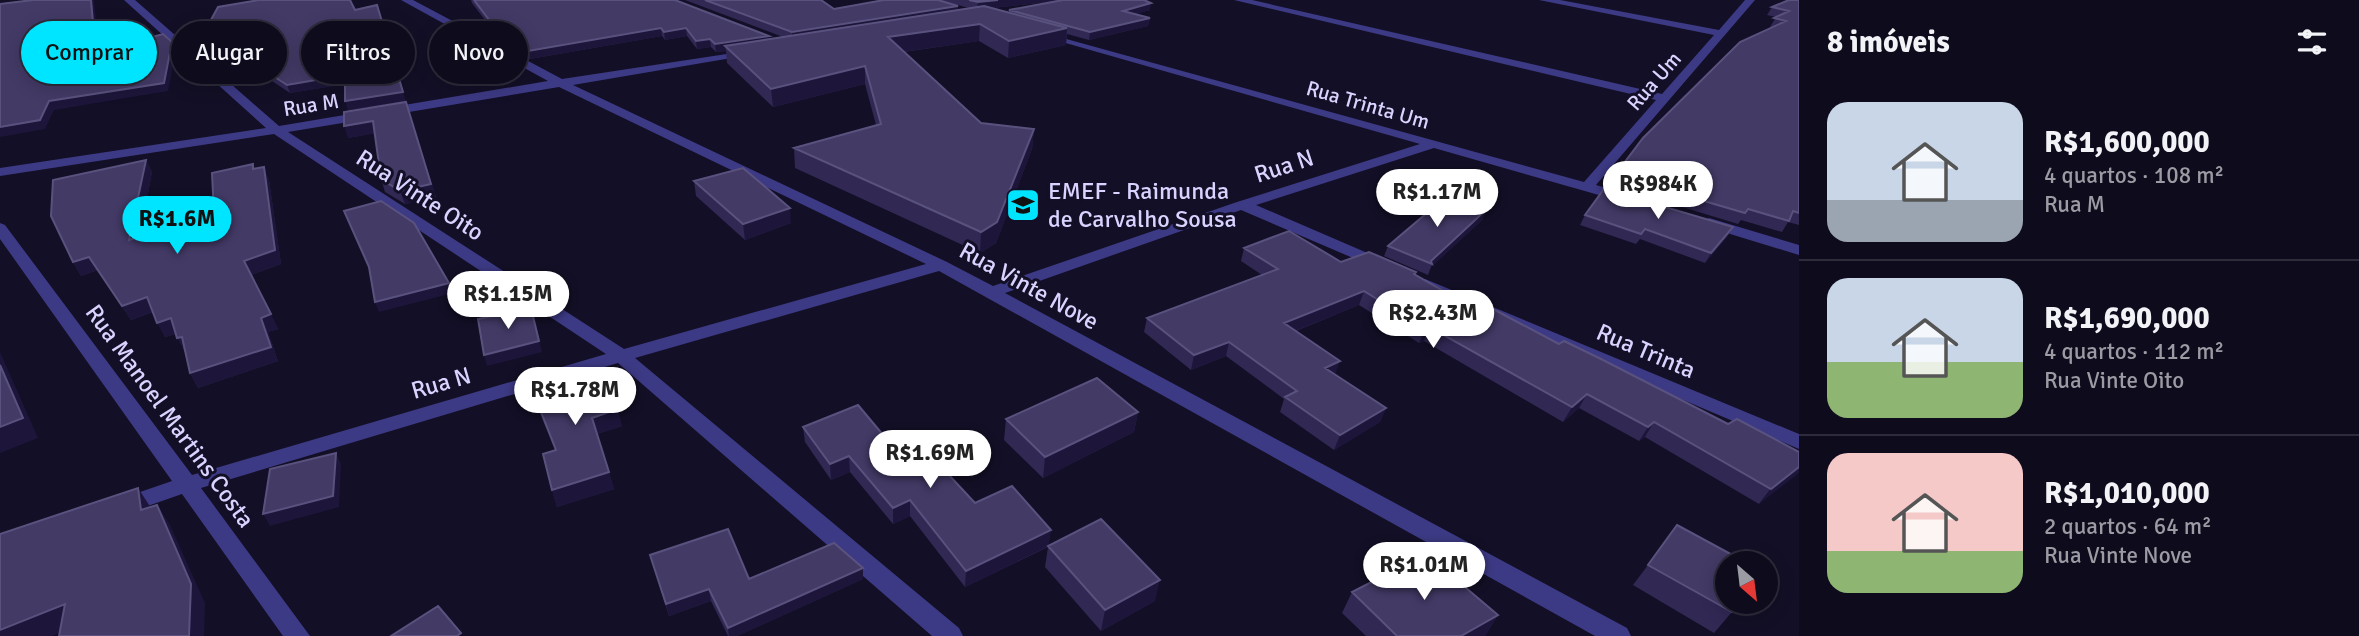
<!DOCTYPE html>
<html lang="pt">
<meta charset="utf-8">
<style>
body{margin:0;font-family:Signika,sans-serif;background:#1c1929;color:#f1f3f6;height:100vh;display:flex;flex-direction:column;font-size:26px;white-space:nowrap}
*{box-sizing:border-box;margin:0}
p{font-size:23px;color:#9b9ba3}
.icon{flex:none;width:38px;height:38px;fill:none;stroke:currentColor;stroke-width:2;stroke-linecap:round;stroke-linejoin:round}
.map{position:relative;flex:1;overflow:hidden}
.drawer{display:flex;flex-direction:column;background:#0e0b1c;width:560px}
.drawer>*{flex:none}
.banner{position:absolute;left:21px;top:21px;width:665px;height:63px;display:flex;gap:14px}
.needle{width:46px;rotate:152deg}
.controls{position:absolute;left:1715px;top:551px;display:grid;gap:14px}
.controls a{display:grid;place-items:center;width:63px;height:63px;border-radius:50%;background:#0e0b1c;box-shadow:0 4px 18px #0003,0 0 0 2px #2e2b3b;font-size:35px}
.price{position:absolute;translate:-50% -60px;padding:0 16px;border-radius:24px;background:#fff;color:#222;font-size:23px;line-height:46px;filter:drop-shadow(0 2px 4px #0008)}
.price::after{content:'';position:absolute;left:50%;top:42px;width:21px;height:16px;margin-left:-10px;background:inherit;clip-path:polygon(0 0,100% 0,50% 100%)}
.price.selected{background:#00e5ff;color:#111}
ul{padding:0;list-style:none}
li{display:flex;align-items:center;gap:21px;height:175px;padding:0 28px}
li+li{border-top:2px solid #2e2b3b}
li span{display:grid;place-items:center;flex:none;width:196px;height:140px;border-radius:21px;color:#555}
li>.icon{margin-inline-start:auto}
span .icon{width:84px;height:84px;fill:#fffc;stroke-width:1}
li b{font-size:30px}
h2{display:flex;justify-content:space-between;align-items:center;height:84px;padding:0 28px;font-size:30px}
.chip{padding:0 24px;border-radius:32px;background:#0e0b1c;box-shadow:0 4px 18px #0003,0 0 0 2px #2e2b3b;font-size:24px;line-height:63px}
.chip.selected{background:#00e5ff;color:#111}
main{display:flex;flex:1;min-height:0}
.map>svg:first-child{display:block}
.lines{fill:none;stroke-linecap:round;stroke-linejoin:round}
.street{fill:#3d3a85;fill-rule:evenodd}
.wall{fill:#312854;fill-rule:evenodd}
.shaded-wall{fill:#1d163a}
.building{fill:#433a66;stroke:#5a527e;stroke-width:2}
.labels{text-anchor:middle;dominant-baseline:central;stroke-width:6;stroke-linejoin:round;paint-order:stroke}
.far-street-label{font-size:21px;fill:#d9d4ff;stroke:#130f26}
.street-label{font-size:24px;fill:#d9d4ff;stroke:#130f26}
.poi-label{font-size:24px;fill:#d9d4ff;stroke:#130f26;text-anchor:start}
</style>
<main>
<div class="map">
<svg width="1799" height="636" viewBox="0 0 1799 636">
<rect width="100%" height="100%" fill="#130f26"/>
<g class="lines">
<!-- street -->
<path class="street" d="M124 0H135L279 126 548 81 401 0H413L562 79 753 50 755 52 749 55 573 85 947 262 993 286 1237 202 1420 144 1041 36V32L1584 182 1656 100 1234 0H1252L1662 94 1714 35 1539 0H1560L1719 30 1745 0H1755L1596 185 1630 195 1632 198 1630 201H1620L1434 148 1256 205 1386 261 1388 264 1386 267H1374L1241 210 1005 293 1627 628 1631 636H1595L939 271 635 358 959 628 963 636H932L618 363 201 488 310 636H283L182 494 122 515 114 513 111 507 114 501 172 481 0 239V223L5 225 192 475 606 354 274 134 0 176V168L266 128ZM559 87 926 264 624 349 288 132Z
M1709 218 1799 245V255L1704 226 1701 223Z
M1425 279 1799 434V449L1419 288 1417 284 1419 280Z"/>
</g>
<!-- wall -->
<path class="wall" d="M471 0H675L769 36 770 39 783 37 685 0H821L834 9 958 10 969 8 939 0H1144L1150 10 1135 14 1150 18 1148 26 1089 40 1067 34 1066 45 1008 58 979 41 904 52 981 123 1034 129 1032 149 996 243 980 253 795 168 794 148 876 125 865 84 773 107 727 63 726 51 716 52 711 47 697 49 687 36 665 40 662 36 530 59 504 45 472 3ZM1059 1 1009 10V12L993 8Z
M1799 0V225L1788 222 1782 232 1741 220 1738 224 1610 185 1615 175 1773 27H1770L1776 17 1767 15 1772 7Z
M205 31 406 101 348 110 345 84 290 93 209 39Z
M406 102 436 197 405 204 385 192 381 179 375 133 348 138Z
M146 160 152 172 140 236 214 213 253 164 255 169 269 180 281 264 251 275 278 329 268 332 278 361 198 388 190 373 185 352 176 334 165 337 153 312 131 320 98 270 81 276 73 262Z
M694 181 791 223 745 240 696 196Z
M1486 210 1482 220 1431 267 1428 275 1384 256 1388 246Z
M1585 215 1733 227 1727 237 1705 263 1640 239 1636 244 1580 225Z
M1244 248 1415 274 1482 313 1559 344 1728 424 1799 452 1759 504 1645 437 1639 441 1579 408 1563 422 1424 341 1419 343 1359 305 1296 331 1335 375 1386 408 1380 422 1334 450 1280 412 1284 399 1226 356 1191 370 1144 332 1147 318 1262 275 1241 261Z
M532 389 622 426 597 434 614 489 557 507 552 490 555 450 537 406Z
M1138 412 1134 432 1043 478 1004 440 1006 419Z
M803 427 899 454 975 503 1049 545 1155 601 1101 631 1045 567 1048 547 965 587 910 516 893 524 850 472 831 480 805 442Z
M650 555 749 579 863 568V579L737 636H728L711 601 669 616Z
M1648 565 1732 612 1714 633 1633 585Z
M1352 592 1498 615 1485 636H1366L1342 613Z"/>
<!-- shaded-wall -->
<path class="shaded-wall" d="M91 0H94L98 42 94 52 90 44Z
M998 0H1065L977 10 978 2Z
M1151 3 1150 10 1121 19 1123 11Z
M958 6V14L792 40V32Z
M379 13 406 101 348 110 345 101Z
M1150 18 1148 26 1089 40 1090 32Z
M980 24 979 41 888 54V37Z
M661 28 662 36 530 59 528 51Z
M686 28 687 36 665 40 664 32Z
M1067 28 1066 45 1008 58 1009 41Z
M769 36 770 44 725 46 726 51 716 52 715 44Z
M710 39 711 47 697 49 696 41Z
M172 42 176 50 168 91 54 110 45 129 0 137V127L49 101Z
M865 66V84L773 107 771 89Z
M345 75 348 84 290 93 287 85Z
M410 114 436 197 405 204 400 191Z
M373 121 378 133 348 138 344 126Z
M1034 129 1032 149 996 243 980 253 981 232Z
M146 160 152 172 137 253 129 240Z
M264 167 269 180 281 264 251 275 244 261Z
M790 208 791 223 745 240 743 224Z
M1486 210 1482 220 1431 267 1432 264 1431 261Z
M1733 227 1727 237 1705 263 1711 253Z
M89 257 98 270 81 276 73 262Z
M449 283 453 293 379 312 375 302Z
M1364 291 1359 305 1280 337 1284 323Z
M147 297 155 311 131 320 122 306Z
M531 308 542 352 487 366 484 355Z
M271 314 278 329 268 332 278 361 198 388 190 373 261 318Z
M171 318 179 333 165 337 157 323Z
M1429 327 1424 341 1419 343 1425 329Z
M182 337 186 353 177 338Z
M1229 342 1226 356 1191 370 1194 355Z
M0 352 38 438 0 453Z
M1340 361 1335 375 1325 368Z
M1587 394 1579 408 1563 422 1572 407Z
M1386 408 1380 422 1334 450 1340 435Z
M618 409 622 426 597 434 592 418Z
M1138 412 1134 432 1043 478 1045 457Z
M1654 422 1645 437 1639 441 1648 427Z
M336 453 341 464 339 507 270 526 263 514Z
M849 456 850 472 831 480 830 464Z
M1799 467V473L1759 504 1771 489Z
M609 472 614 489 557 507 552 490Z
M138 488 151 508 141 510Z
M910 500V516L893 524V508Z
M157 505 170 525 205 603 204 636H189Z
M1051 530 1049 546 965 587 966 571Z
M863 568V579L737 636H729L728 628Z
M1160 580 1155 601 1101 631 1105 610Z
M709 589 711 601 669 616 666 604Z
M65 604 81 624 52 636H0V630Z
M1498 615 1485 636H1461Z"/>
<!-- building -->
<path class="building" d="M33 0H91L94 34 90 44 130 37V43L163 34 172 42 164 83 49 101 40 120 0 127V4Z
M259 0H350L355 10 377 5 403 92 345 101V75L287 85 205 31 218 7Z
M474 0H675L769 36 715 44 710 39 696 41 686 28 664 32 661 28 528 51 502 37Z
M705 0H821L834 9 884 0H938L958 6 792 32Z
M969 0H998L978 2Z
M1063 0H1144L1151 3 1123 11 1150 18 1090 32 1009 10Z
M1789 0H1799V213L1793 211 1789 221 1748 209 1745 213 1615 175 1643 138 1740 42 1786 21 1774 18 1789 11 1772 7Z
M984 6 1067 28 1009 41 980 24 888 37 981 123 1034 129 997 222 981 232 794 148 881 124 865 66 771 89 725 46Z
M406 102 431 184 400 191 381 179 373 121 344 126V112Z
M146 160 129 240 214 213 212 173 253 164V169L264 167 275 250 244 261 271 314 261 318 271 347 190 373 182 337 177 338 171 318 157 323 147 297 122 306 89 257 73 262 51 216 53 180Z
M743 168 790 208 743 224 694 181Z
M1604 189 1733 227 1711 253 1645 229 1641 234 1585 215Z
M1447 196 1486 210 1431 261 1432 264 1388 246Z
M381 201 414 223 449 283 375 302 369 267 344 211Z
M1289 231 1341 262 1369 252 1416 272 1414 274 1482 313 1491 308 1559 344 1564 341 1601 359 1728 424 1737 419 1799 452V467L1771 489 1654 422 1648 427 1587 394 1572 407 1429 327 1425 329 1364 291 1284 323 1340 361 1325 368 1386 408 1340 435 1285 397 1297 391 1229 342 1194 355 1147 318 1278 269 1244 248Z
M531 308 539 341 484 355 478 319Z
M0 365 23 418 0 427Z
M598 369 618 409 592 418 609 472 552 490 543 454 556 450 532 389Z
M1097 378 1138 412 1045 457 1006 419Z
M858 405 899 454 920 444 975 503 1012 486 1051 530 966 571 910 500 893 508 849 456 830 464 803 427Z
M336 453 333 496 263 514 270 469Z
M138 488 141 510 157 505 191 584 189 636H59L65 604 0 630V534Z
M1101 519 1160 580 1105 610 1048 546Z
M1677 525 1749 564H1727V602H1738L1732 612 1648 565Z
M728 529 749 579 834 543 863 568 728 628 709 589 666 604 650 555Z
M1426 554 1498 615 1461 636H1397L1352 592Z
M438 606 461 633 457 636H391Z"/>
<!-- icons -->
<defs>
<g id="school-square" transform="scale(1.75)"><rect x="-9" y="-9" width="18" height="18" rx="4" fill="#00e5ff" stroke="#130f26"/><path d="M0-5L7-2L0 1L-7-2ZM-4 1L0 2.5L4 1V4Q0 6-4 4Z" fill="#111"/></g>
</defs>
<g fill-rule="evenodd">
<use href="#school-square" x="1023" y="205"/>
</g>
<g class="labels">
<!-- far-street labels -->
<g class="far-street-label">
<text transform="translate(1654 81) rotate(-49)">Rua Um</text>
<text transform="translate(311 105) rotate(-9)">Rua M</text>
<text transform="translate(1368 105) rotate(16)">Rua Trinta Um</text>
</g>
<!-- street labels -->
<g class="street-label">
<text transform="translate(1284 166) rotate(-18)">Rua N</text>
<text transform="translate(420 195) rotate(33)">Rua Vinte Oito</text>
<text transform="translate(1029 286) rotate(29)">Rua Vinte Nove</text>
<text transform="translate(1646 351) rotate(23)">Rua Trinta</text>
<text transform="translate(441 383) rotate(-16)">Rua N</text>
<text transform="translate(170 416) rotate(54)">Rua Manoel Martins Costa</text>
</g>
<!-- poi labels -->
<g class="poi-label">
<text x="1048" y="191">EMEF - Raimunda<tspan x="1048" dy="28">de Carvalho Sousa</tspan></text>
</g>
</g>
</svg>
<div class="controls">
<a><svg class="needle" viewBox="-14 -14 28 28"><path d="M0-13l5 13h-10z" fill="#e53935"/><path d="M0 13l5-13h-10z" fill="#9b9ba3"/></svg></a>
</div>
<b class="price" style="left:1658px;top:221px">R$984K</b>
<b class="price" style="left:1437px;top:229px">R$1.17M</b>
<b class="price selected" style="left:177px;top:256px">R$1.6M</b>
<b class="price" style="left:508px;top:331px">R$1.15M</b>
<b class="price" style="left:1433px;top:350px">R$2.43M</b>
<b class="price" style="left:575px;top:427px">R$1.78M</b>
<b class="price" style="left:930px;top:490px">R$1.69M</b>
<b class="price" style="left:1424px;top:602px">R$1.01M</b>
<div class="banner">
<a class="chip selected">Comprar</a>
<a class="chip">Alugar</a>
<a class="chip">Filtros</a>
<a class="chip">Novo</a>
</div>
</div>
<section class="drawer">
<h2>8 imóveis<svg class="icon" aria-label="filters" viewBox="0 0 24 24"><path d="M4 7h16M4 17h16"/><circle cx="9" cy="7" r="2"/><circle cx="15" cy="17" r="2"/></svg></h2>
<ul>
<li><span style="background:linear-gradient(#c9d6e8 70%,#9aa5b1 0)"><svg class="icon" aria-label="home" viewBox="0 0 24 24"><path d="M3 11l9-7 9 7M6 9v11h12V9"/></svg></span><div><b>R$1,600,000</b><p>4 quartos · 108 m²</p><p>Rua M</p></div></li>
<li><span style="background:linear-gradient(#c9d6e8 60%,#8fb573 0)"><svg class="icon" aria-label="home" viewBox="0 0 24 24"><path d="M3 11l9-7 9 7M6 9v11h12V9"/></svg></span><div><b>R$1,690,000</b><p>4 quartos · 112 m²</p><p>Rua Vinte Oito</p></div></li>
<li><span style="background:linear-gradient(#f6c9c9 70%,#8fb573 0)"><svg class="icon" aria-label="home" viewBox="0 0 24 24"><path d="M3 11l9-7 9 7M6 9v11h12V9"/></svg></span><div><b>R$1,010,000</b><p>2 quartos · 64 m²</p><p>Rua Vinte Nove</p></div></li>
</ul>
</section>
</main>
